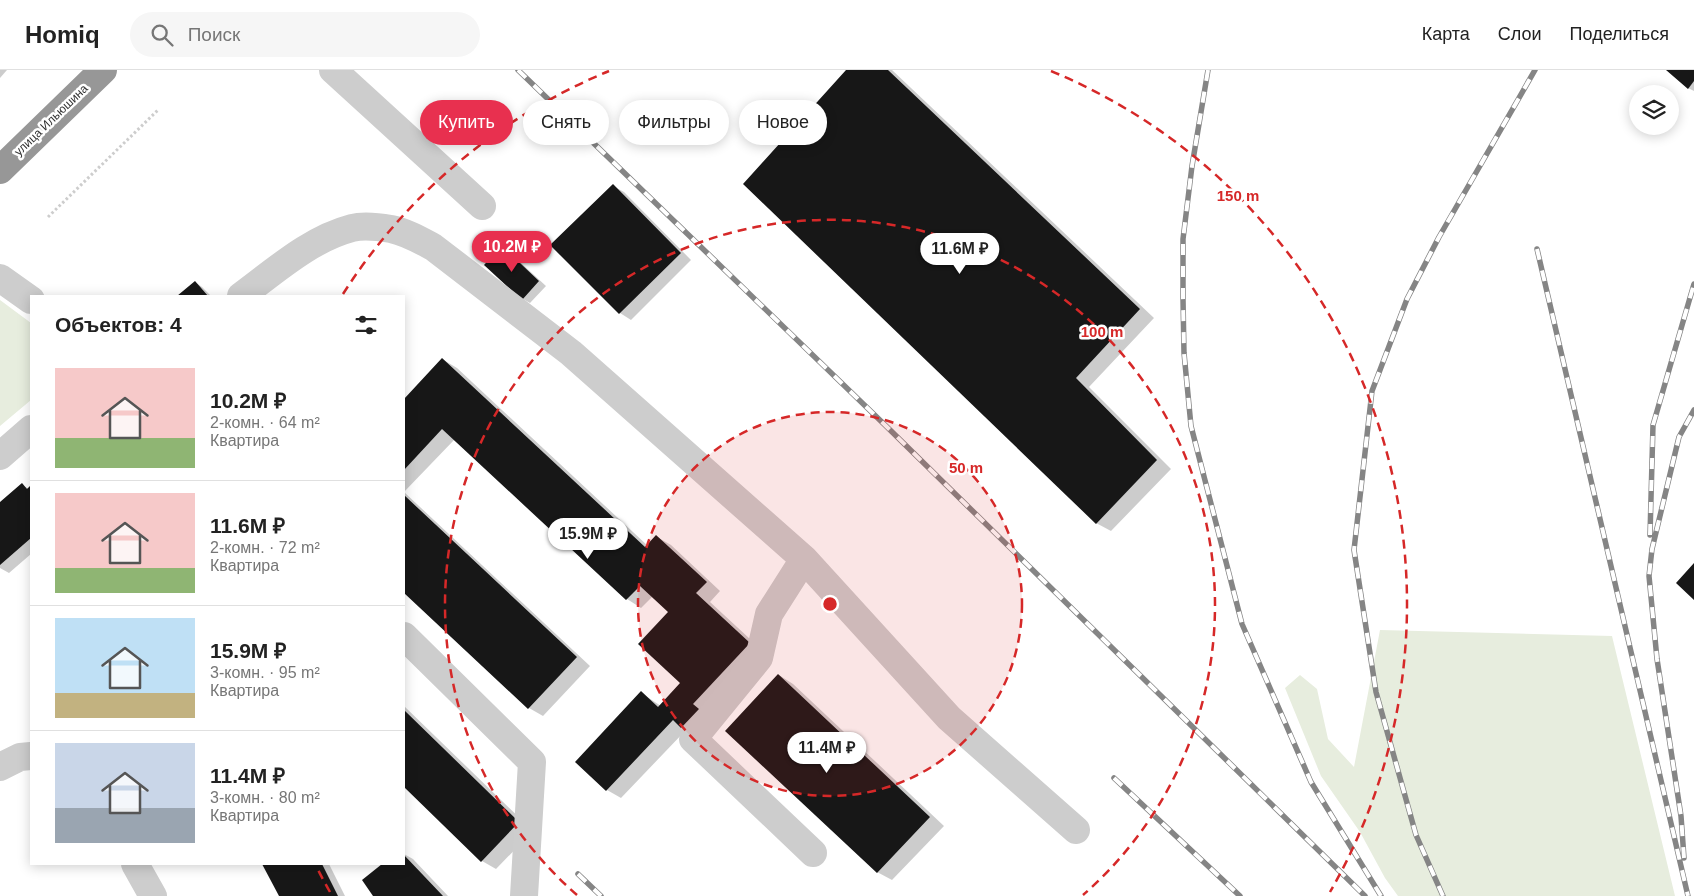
<!DOCTYPE html>
<html lang="ru">
<meta charset="utf-8">
<style>
body{margin:0;font-family:Arial,sans-serif;background:#f6f6f6;color:#222;height:100vh;display:flex;flex-direction:column;font-size:19px;white-space:nowrap}
*{box-sizing:border-box;margin:0}
p{font-size:16px;color:#767676}
.icon{flex:none;width:28px;height:28px;fill:none;stroke:currentColor;stroke-width:2;stroke-linecap:round;stroke-linejoin:round}
.map{position:relative;flex:1;overflow:hidden}
.panel{position:absolute;left:30px;top:225px;width:375px;height:570px;display:flex;flex-direction:column;background:#fff;border-radius:0px;box-shadow:0 2px 12px #0003}
.panel>*{flex:none}
.guide{position:absolute;left:420px;top:30px;width:475px;height:45px;display:flex;gap:10px}
.buttons{position:absolute;left:1629px;top:15px;display:grid;gap:10px}
.buttons a{display:grid;place-items:center;width:50px;height:50px;border-radius:50%;background:#fff;box-shadow:0 2px 12px #0003;font-size:25px}
.price{position:absolute;translate:-50% -42px;padding:0 11px;border-radius:18px;background:#fff;color:#222;font-size:16px;line-height:32px;filter:drop-shadow(0 1px 2px #0008)}
.price::after{content:'';position:absolute;left:50%;top:30px;width:15px;height:11px;margin-left:-8px;background:inherit;clip-path:polygon(0 0,100% 0,50% 100%)}
.price.selected{background:#e8304f;color:#fff}
ul{padding:0;list-style:none}
li{display:flex;align-items:center;gap:15px;height:125px;padding:0 25px}
li+li{border-top:1px solid #e0e0e0}
li span{display:grid;place-items:center;flex:none;width:140px;height:100px;border-radius:0px;color:#555}
li>.icon{margin-inline-start:auto}
span .icon{width:60px;height:60px;fill:#fffc;stroke-width:1}
li b{font-size:21px}
h2{display:flex;justify-content:space-between;align-items:center;height:60px;padding:0 25px;font-size:21px}
.chip{padding:0 18px;border-radius:22px;background:#fff;box-shadow:0 2px 12px #0003;font-size:18px;line-height:45px}
.chip.selected{background:#e8304f;color:#fff}
header{display:flex;align-items:center;gap:30px;box-sizing:border-box;height:70px;padding:0 25px;background:#fff;border-bottom:1px solid #e0e0e0}
header strong{font-size:24px}
nav{display:flex;gap:28px;margin-inline-start:auto;font-size:18px}
.search{width:350px;height:45px;background:#f6f6f6;display:flex;align-items:center;gap:12px;box-sizing:border-box;padding:0 18px;border-radius:28px;color:#767676;font-size:19px}
.map>svg:first-child{display:block}
.green{fill:#e7edde}
.shadow{fill:#0003}
.building{fill:#171717}
.lines{fill:none;stroke-linecap:round;stroke-linejoin:round}
.path{stroke:#cdcdcd;stroke-width:3;stroke-dasharray:2.5 2.5;stroke-linecap:butt}
.minor{stroke:#cdcdcd;stroke-width:28}
.highway{stroke:#979797;stroke-width:28}
.rail-casing{stroke:#858585;stroke-width:5.5}
.rail{stroke:#fff;stroke-width:4;stroke-dasharray:11;stroke-linecap:butt}
.ring{fill:none;stroke:#d62828;stroke-width:2.5;stroke-dasharray:9 6}
.labels{text-anchor:middle;dominant-baseline:central;stroke-width:5;stroke-linejoin:round;paint-order:stroke}
.street-label{font-size:12px;fill:#303030;stroke:#fff}
.centre{fill:#d62828;stroke:#fff;stroke-width:2.5}
.ring-label{font-size:15px;text-anchor:middle;font-weight:bold;fill:#d62828;stroke:#fff;stroke-width:5;stroke-linejoin:round;paint-order:stroke}
</style>
<header>
<strong>Homiq</strong>
<div class="search"><svg class="icon" aria-label="search" viewBox="0 0 24 24"><circle cx="10" cy="10" r="6"/><path d="M15 15l6 6"/></svg>Поиск</div>
<nav><a>Карта</a><a>Слои</a><a>Поделиться</a></nav>
</header>
<div class="map">
<svg width="1694" height="826" viewBox="0 0 1694 826">
<rect width="100%" height="100%" fill="#fff"/>
<!-- green -->
<path class="green" d="M0 230 31 253V330L0 356Z
M1380 560 1612 566 1675 826H1398L1385 808 1360 762 1321 706 1285 618 1300 605 1317 619 1328 669 1354 697Z"/>
<!-- shadow -->
<path class="shadow" d="M0 0H7L0 8Z
M847 0H892L1154 248 1089 317 1171 399 1111 461 1096 453Z
M1668 0H1694V21L1688 18Z
M613 116 624 122 691 190 631 250 620 243Z
M502 178 509 182 546 216 530 233 523 229Z
M195 212 202 217 211 226H179Z
M442 289 457 298 648 476 657 467 671 475 720 521 710 532 764 582 686 660 621 728 607 720 641 623 661 636 682 613 670 542 653 526 641 538 627 529 455 369 404 422 590 596 543 646 529 638 404 521V331Z
M22 415 29 419 31 417V484L9 503 0 498V434Z
M779 605 793 614 944 756 892 810 877 802Z
M404 636 533 761 496 799 482 791 405 716 404 718Z
M404 784 413 789 448 826H375L364 811 384 794H404Z
M263 794H329L345 826H280Z"/>
<!-- building -->
<path class="building" d="M846 0H888L1140 239 1076 308 1157 390 1096 454 743 114Z
M1666 0H1694V11L1688 19Z
M613 114 681 183 619 244 550 175Z
M502 176 539 211 522 230 484 195Z
M195 211 208 226H177Z
M442 288 645 477 656 465 707 512 696 523 750 573 693 634 699 639 681 658 673 650 606 721 575 692 641 621 658 637 680 613 638 574 668 542 640 516 626 530 442 359 404 400V329Z
M22 413 27 419 31 415V468L0 495V432Z
M404 425 577 587 528 639 404 523Z
M1694 493V530L1676 513Z
M778 604 930 747 877 803 725 661Z
M404 640 519 752 481 792 404 717Z
M404 785 443 826H373L362 810 382 794H404Z
M262 794H322L338 826H279Z"/>
<g class="lines">
<!-- path -->
<path class="path" d="M48 147 158 40"/>
<!-- minor -->
<path class="minor" d="M333 0 482 136
M0 208 31 230
M241 226C275 201 310 169 352 158 364 155 379 157 391 159 406 162 420 170 433 177L571 283 804 489 949 648 1076 760
M0 386 31 359
M804 489 769 544 759 588 693 669 813 783
M404 566 532 692 524 826
M0 697 20 687 31 686
M135 794 153 826"/>
<!-- highway -->
<path class="highway" d="M0 100 103 0"/>
<!-- rail casing -->
<g class="rail-casing">
<path id="rail" d="M518 0 886 356 1365 826
M1208 0 1192 96 1183 169V229L1184 283 1191 356 1242 554 1311 712 1381 826
M1537 179 1688 826
M1650 465 1653 355 1694 214
M1114 708 1240 826
M1684 788 1681 746 1657 589 1649 506 1652 479 1679 367 1694 340
M578 804 601 826
M1443 826 1416 765 1376 622 1354 480 1372 321 1407 229 1439 167 1535 0"/>
</g>
<!-- rail -->
<use href="#rail" class="rail"/>
</g>
<!-- distance rings -->
<circle cx="830" cy="534" r="192" fill="#d62828" fill-opacity=".12"/>
<g class="ring">
<circle cx="830" cy="534" r="192"/>
<path d="M577 825A385 385 0 1 1 1083 825"/>
<path d="M330 822A577 577 0 0 1 316 796M343 224A577 577 0 0 1 609 1M1051 1A577 577 0 0 1 1330 822"/>
</g>
<g class="labels">
<!-- street labels -->
<g class="street-label">
<text transform="translate(51 50) rotate(-44)">улица Ильюшина</text>
</g>
</g>
<circle cx="830" cy="534" r="8" class="centre"/>
<g class="ring-label">
<text x="1238" y="131">150 m</text>
<text x="1102" y="267">100 m</text>
<text x="966" y="403">50 m</text>
</g>
</svg>
<div class="buttons">
<a><svg class="icon" aria-label="layers" viewBox="0 0 24 24"><path d="M12 4l9 5-9 5-9-5zM3 14l9 5 9-5"/></svg></a>
</div>
<b class="price selected" style="left:512px;top:203px">10.2M ₽</b>
<b class="price" style="left:960px;top:205px">11.6M ₽</b>
<b class="price" style="left:588px;top:490px">15.9M ₽</b>
<b class="price" style="left:827px;top:704px">11.4M ₽</b>
<div class="guide">
<a class="chip selected">Купить</a>
<a class="chip">Снять</a>
<a class="chip">Фильтры</a>
<a class="chip">Новое</a>
</div>
<section class="panel">
<h2>Объектов: 4<svg class="icon" aria-label="filters" viewBox="0 0 24 24"><path d="M4 7h16M4 17h16"/><circle cx="9" cy="7" r="2"/><circle cx="15" cy="17" r="2"/></svg></h2>
<ul>
<li><span style="background:linear-gradient(#f6c9c9 70%,#8fb573 0)"><svg class="icon" aria-label="home" viewBox="0 0 24 24"><path d="M3 11l9-7 9 7M6 9v11h12V9"/></svg></span><div><b>10.2M ₽</b><p>2-комн. · 64 m²</p><p>Квартира</p></div></li>
<li><span style="background:linear-gradient(#f6c9c9 75%,#8fb573 0)"><svg class="icon" aria-label="home" viewBox="0 0 24 24"><path d="M3 11l9-7 9 7M6 9v11h12V9"/></svg></span><div><b>11.6M ₽</b><p>2-комн. · 72 m²</p><p>Квартира</p></div></li>
<li><span style="background:linear-gradient(#bfe0f5 75%,#c2b280 0)"><svg class="icon" aria-label="home" viewBox="0 0 24 24"><path d="M3 11l9-7 9 7M6 9v11h12V9"/></svg></span><div><b>15.9M ₽</b><p>3-комн. · 95 m²</p><p>Квартира</p></div></li>
<li><span style="background:linear-gradient(#c9d6e8 65%,#9aa5b1 0)"><svg class="icon" aria-label="home" viewBox="0 0 24 24"><path d="M3 11l9-7 9 7M6 9v11h12V9"/></svg></span><div><b>11.4M ₽</b><p>3-комн. · 80 m²</p><p>Квартира</p></div></li>
</ul>
</section>
</div>
